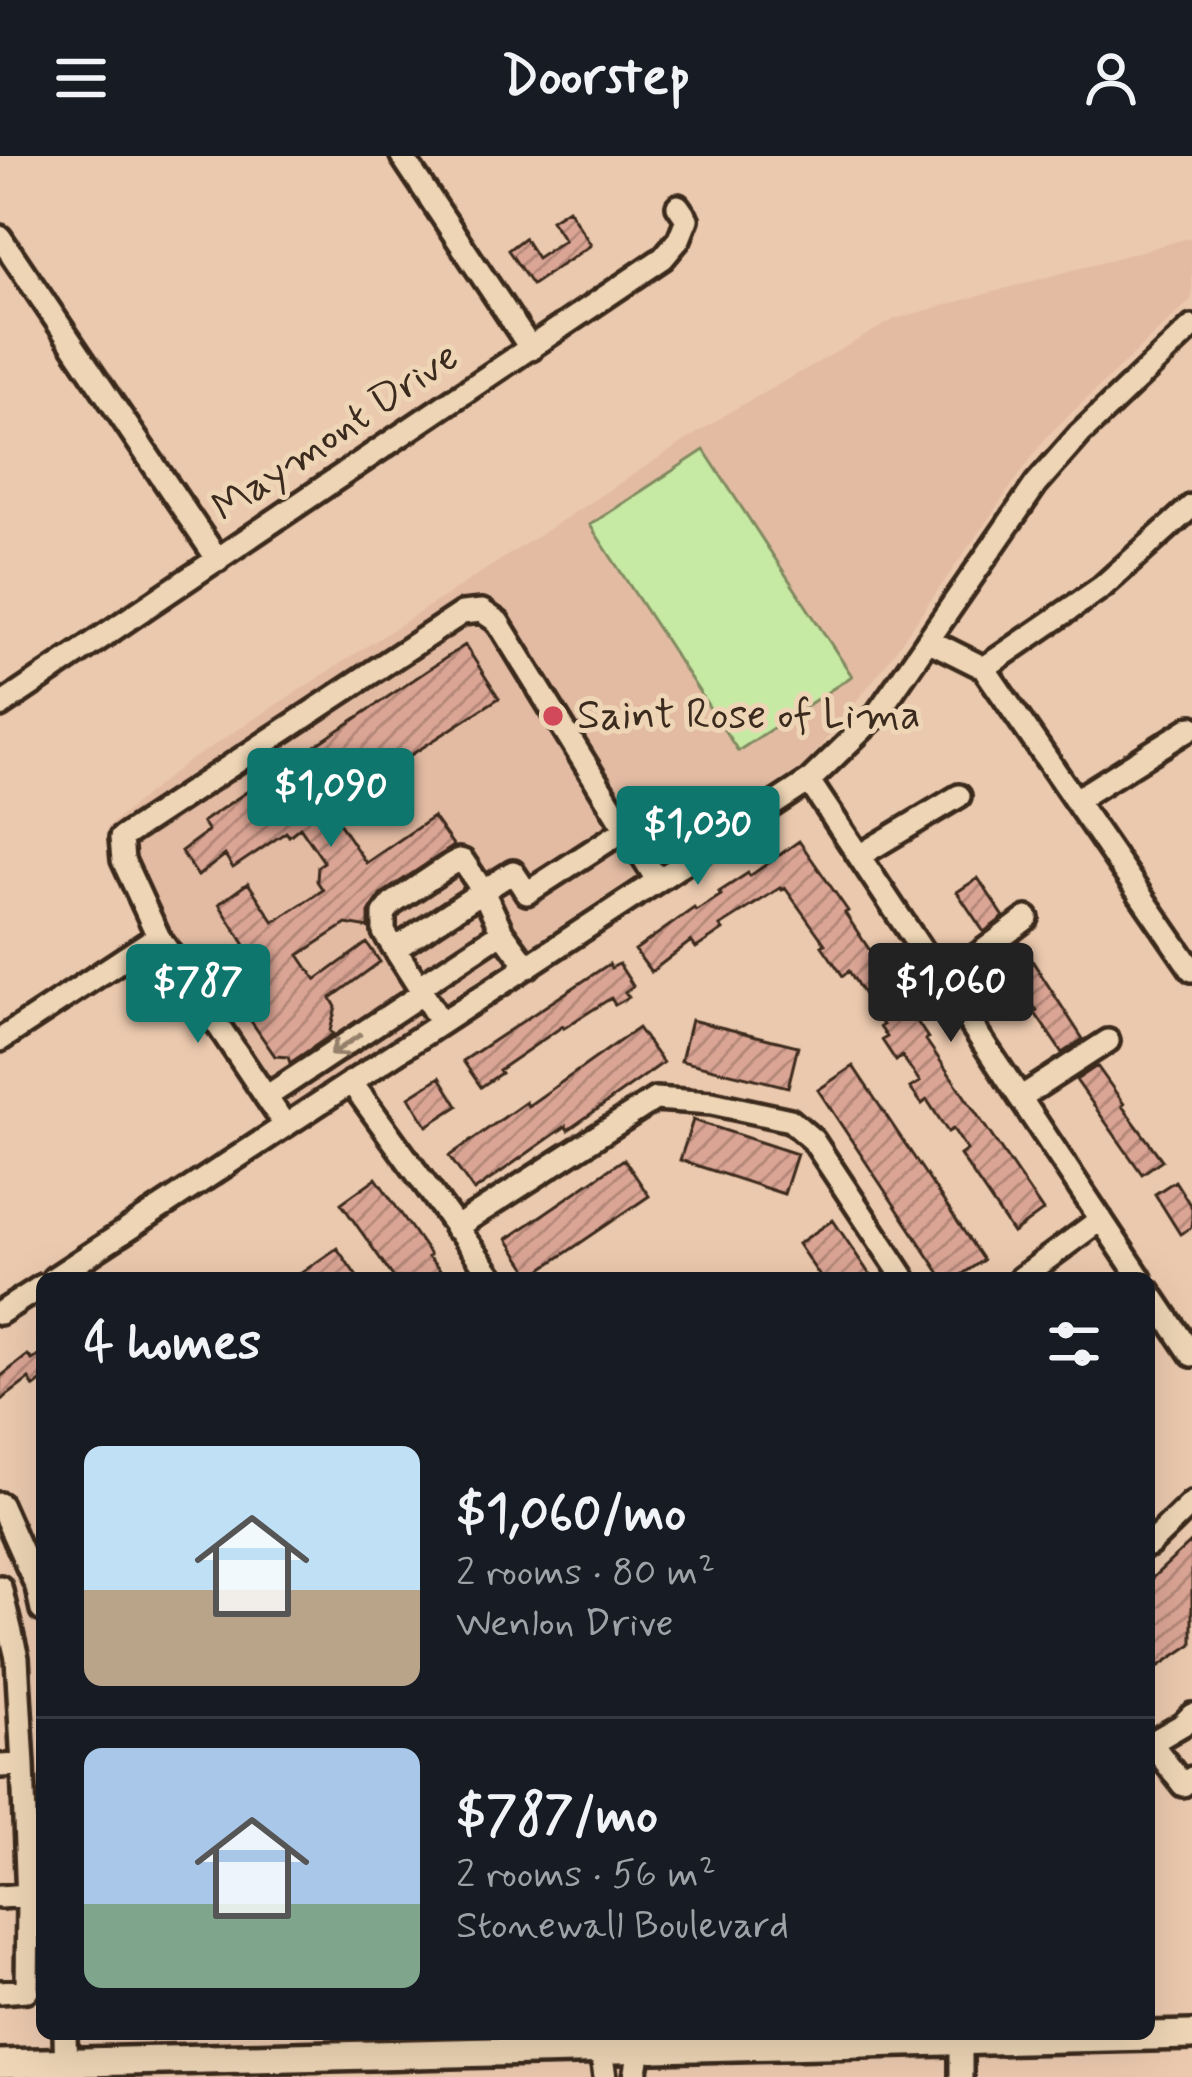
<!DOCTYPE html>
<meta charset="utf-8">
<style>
body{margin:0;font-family:Mynerve,sans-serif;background:#20242c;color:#f1f3f6;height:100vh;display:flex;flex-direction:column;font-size:45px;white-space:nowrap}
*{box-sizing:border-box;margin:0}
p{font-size:39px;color:#9ea1a6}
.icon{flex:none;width:66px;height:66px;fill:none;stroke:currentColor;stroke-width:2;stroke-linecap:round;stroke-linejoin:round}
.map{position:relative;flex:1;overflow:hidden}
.panel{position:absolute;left:36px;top:1116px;width:1119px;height:768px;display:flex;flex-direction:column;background:#171b24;border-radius:18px;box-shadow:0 12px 48px #0002}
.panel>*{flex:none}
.price{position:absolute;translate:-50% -102px;padding:0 27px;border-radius:12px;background:#0f766e;color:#fff;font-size:39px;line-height:78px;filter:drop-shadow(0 3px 6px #0008)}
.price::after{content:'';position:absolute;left:50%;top:72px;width:36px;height:27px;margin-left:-18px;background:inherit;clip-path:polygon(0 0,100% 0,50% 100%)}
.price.on{background:#222;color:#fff}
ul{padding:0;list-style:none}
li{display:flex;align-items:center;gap:36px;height:300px;padding:0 48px}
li+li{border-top:3px solid #363941}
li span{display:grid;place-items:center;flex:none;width:336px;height:240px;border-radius:18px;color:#555}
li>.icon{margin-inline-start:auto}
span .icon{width:144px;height:144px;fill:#fffc;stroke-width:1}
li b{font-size:51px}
h2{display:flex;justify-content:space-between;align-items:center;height:144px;padding:0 48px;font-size:51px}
header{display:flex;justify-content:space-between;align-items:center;height:156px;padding:0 48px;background:#171b24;font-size:54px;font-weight:700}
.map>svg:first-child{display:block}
.built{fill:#e3bba3}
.pitch{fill:#c6e9a3;stroke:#808a60;stroke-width:3}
.building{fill:url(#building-hatch);stroke:#3b2a1e;stroke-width:3}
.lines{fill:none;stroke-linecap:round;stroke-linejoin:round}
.minor-casing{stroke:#3b2a1e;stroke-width:30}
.major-casing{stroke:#3b2a1e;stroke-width:36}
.minor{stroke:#edd5b5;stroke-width:21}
.major{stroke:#edd5b5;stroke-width:27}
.oneway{stroke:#94806a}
.poi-dot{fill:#d1495b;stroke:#edd5b5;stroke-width:4.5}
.labels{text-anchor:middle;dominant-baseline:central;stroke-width:10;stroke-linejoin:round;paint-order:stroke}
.street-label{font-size:42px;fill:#3b2a1e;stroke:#edd5b5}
.poi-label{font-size:42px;fill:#3b2a1e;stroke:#edd5b5;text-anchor:start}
</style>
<header><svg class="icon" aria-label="menu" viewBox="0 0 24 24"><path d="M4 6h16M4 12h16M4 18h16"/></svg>Doorstep<svg class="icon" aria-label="person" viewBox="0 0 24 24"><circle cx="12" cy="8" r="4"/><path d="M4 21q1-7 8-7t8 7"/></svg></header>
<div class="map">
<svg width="1192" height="1921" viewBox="0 0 1192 1921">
<defs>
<pattern id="building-hatch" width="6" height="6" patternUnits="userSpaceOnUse" patternTransform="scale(3)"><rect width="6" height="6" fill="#dba595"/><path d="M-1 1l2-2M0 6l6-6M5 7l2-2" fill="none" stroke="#b38779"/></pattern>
</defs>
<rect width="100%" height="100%" fill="#ebc9ae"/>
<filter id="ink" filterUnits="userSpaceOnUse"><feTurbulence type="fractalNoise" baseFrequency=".00833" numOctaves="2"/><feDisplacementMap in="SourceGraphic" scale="24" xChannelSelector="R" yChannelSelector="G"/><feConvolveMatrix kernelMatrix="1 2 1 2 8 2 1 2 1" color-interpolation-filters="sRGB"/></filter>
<g filter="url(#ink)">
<!-- built -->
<path class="built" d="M1192 81V143L1047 280 883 512 806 608 291 948 278 943 143 773 119 729 136 719 107 671 183 609 733 254 895 163Z"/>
<!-- pitch -->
<path class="pitch" d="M704 294 852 520 738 595 590 369Z"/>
<!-- building -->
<path class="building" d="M568 53 591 89 532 129 508 94 524 82 537 102 564 84 551 64Z
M465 489 499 542 329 652 366 707 433 661 454 690 381 738 369 757V772L346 768 299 799 316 824 367 787 380 806 331 842 336 851 330 875 333 878 290 907 288 901 275 900 240 849 249 816 239 801 248 794 219 748 248 727 274 766 323 734 317 725 318 710 324 706 300 671 289 680 286 676 233 712 225 699 198 720 181 695 208 675 202 666Z
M799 685 848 755 845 757 928 882 926 884 1043 1055 1013 1077 960 999 967 994 953 973 948 976 927 944 922 948 910 932 920 926 902 900 896 905 882 884 887 881 880 871 883 869 849 815 843 820 822 790 825 788 785 732 782 734 780 732 720 770 723 774 696 792 691 785 651 816 635 794 694 752 696 755 721 739 719 736 748 717 750 720Z
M978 722 1004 761 984 776 957 736Z
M1020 786 1083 883 1062 897 1035 857 1037 855 999 802Z
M609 808 611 812 619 808 633 830 625 836 629 841 615 849 611 842 564 872 563 870 499 914 501 917 481 931 463 905Z
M691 864 798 890 788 931 681 905Z
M638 872 663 907 568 974 566 970 474 1035 449 1000 526 946 528 950Z
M853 910 983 1104 957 1122H943L818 934Z
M1097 910 1124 948 1122 950 1162 1004 1142 1018 1076 924Z
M440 921 458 950 427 970 409 941Z
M693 964 797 998 784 1038 680 1004Z
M624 1003 649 1040 532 1120 507 1083Z
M376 1022 430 1099 428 1101 447 1122H394L341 1047Z
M1175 1025 1192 1052V1071L1180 1078 1155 1038Z
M833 1064 872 1122H821L798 1088Z
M337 1092 358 1122H294Z
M42 1198V1225L34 1231 29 1223 0 1245V1221L28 1199 32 1204Z
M1192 1385V1488L1149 1517V1425Z"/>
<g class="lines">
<!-- minor casing -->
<g class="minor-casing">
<path id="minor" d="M402 0 531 193
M0 81 218 404
M928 484 984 512 1102 431 1192 350
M984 512 1192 814
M0 550 663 102 679 83 687 63 678 50
M809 625 1140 1122
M1076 644 1192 571
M859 700 959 640
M502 776 483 735 513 716 527 737 626 673
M395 793 483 735 463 705 459 704 450 709 392 748 384 758V776L419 831
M940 822 963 810 1027 762
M441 867 419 831 502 776 528 811
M0 884 158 780
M351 926 493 1122
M266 941 423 837
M1020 942 1108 885
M285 969 158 780 123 704 121 682 462 457 482 455 498 466 657 724
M455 1072 655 943 712 947 790 964 813 984 904 1122
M54 1122 809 625 875 561 1036 328 1080 278 1192 171
M1021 1122 1101 1063
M1149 1135 1192 1199
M0 1157 42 1130
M0 1348 37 1431 42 1454
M1149 1389 1192 1347
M0 1431 17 1502 23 1609
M1149 1584 1183 1629 1192 1622
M1151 1587 1182 1569 1192 1559
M0 1610 23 1609 28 1745 42 1744
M0 1741 28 1739
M0 1836 27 1834 28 1745
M65 1878 66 1921
M961 1885V1921
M601 1894 605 1921
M635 1921 640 1893"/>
</g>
<!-- major casing -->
<g class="major-casing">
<path id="major" d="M0 1908 1192 1879"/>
</g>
<!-- minor -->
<use href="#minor" class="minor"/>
<!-- major -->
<use href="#major" class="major"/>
</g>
<!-- one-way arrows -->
<defs><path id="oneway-shaft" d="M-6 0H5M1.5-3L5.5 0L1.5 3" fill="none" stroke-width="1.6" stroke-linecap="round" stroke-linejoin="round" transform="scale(3)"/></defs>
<use class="oneway" href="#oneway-shaft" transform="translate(345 889) rotate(146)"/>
</g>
<!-- markers -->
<circle class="poi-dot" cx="553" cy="560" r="12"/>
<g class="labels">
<!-- street labels -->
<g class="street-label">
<text transform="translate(336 277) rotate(-34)">Maymont Drive</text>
</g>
<!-- poi labels -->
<g class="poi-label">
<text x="577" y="560">Saint Rose of Lima</text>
</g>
</g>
</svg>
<b class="price" style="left:331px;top:694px">$1,090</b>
<b class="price" style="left:698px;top:732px">$1,030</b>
<b class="price on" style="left:951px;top:889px">$1,060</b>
<b class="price" style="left:198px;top:890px">$787</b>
<section class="panel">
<h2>4 homes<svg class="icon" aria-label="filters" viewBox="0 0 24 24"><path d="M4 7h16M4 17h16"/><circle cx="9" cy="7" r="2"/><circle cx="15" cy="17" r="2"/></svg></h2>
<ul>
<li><span style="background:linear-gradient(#bfe0f5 60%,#b9a48a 0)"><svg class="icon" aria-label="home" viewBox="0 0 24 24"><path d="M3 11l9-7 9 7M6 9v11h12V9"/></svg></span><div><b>$1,060/mo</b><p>2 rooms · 80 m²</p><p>Wenlon Drive</p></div></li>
<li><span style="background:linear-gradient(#a9c7e8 65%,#7fa58c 0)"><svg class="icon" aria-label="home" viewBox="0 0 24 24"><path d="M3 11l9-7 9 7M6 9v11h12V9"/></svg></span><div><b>$787/mo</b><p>2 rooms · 56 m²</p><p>Stonewall Boulevard</p></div></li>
</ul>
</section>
</div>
